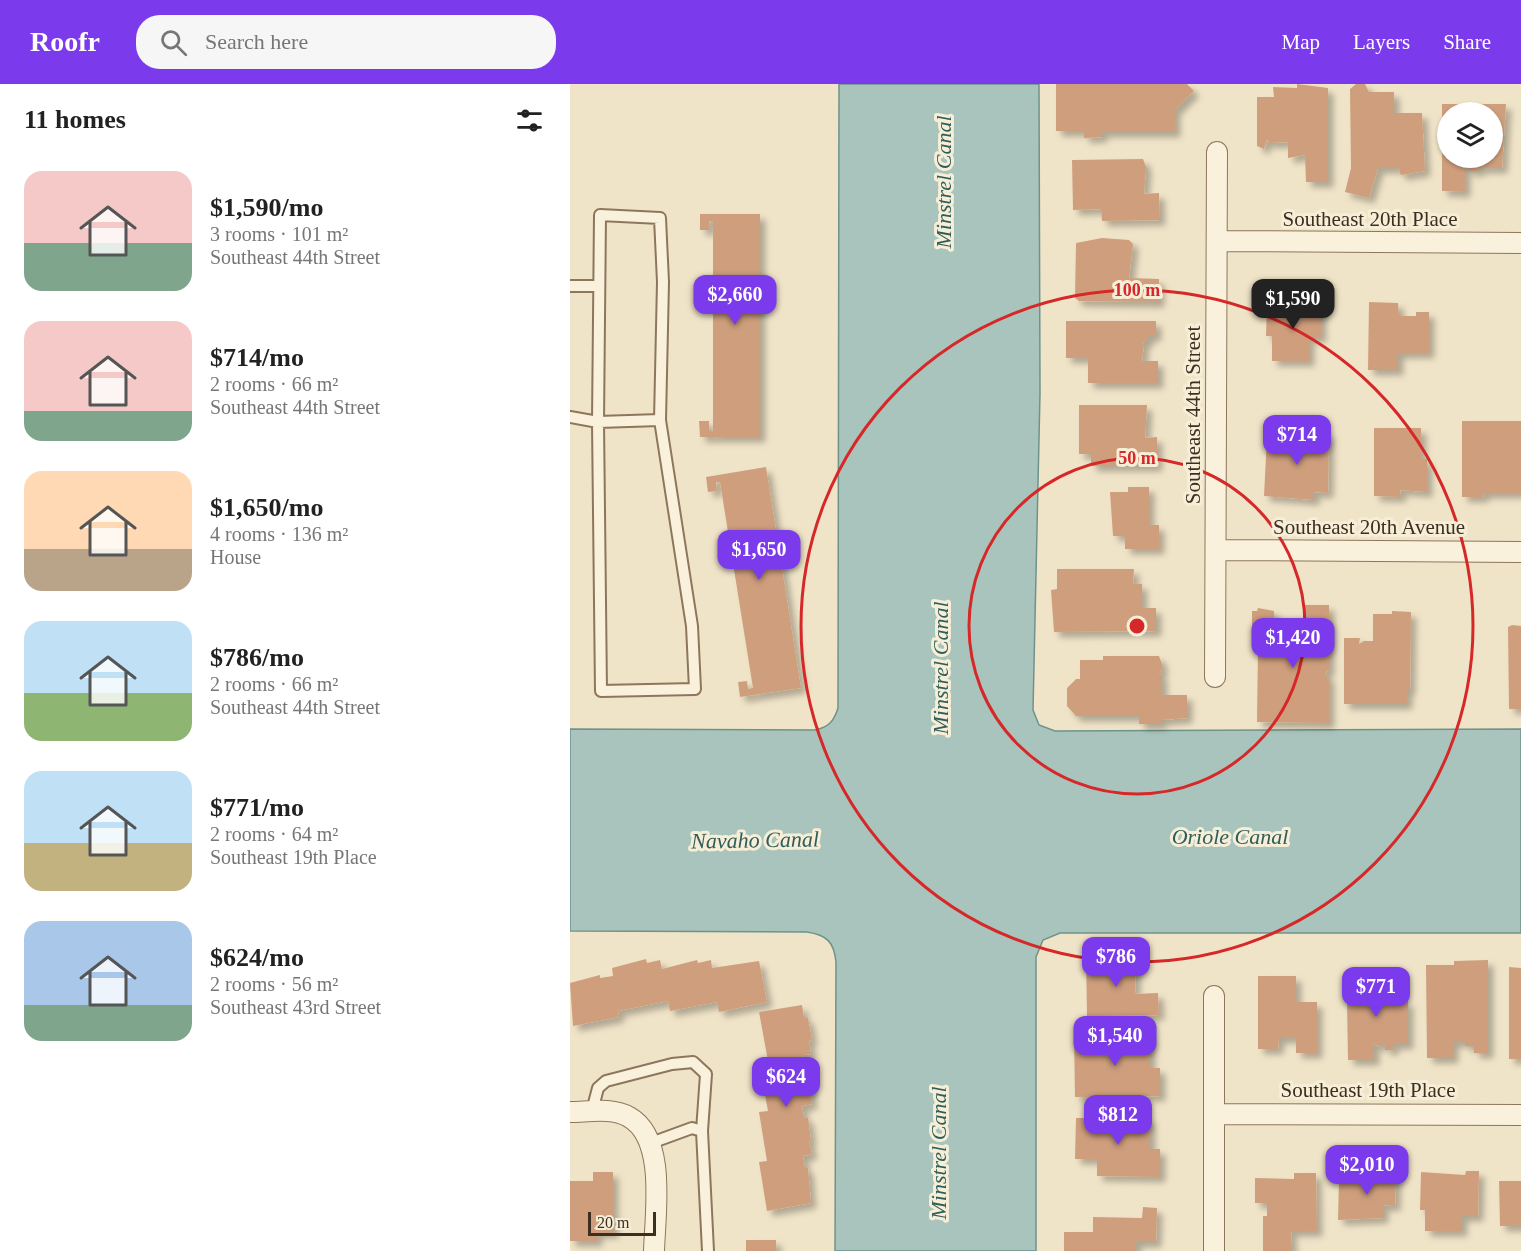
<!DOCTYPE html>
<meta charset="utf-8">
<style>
body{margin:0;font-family:Georgia,serif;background:#f6f6f6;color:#222;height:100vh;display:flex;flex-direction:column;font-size:22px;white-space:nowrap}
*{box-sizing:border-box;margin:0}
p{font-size:20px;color:#767676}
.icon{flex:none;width:33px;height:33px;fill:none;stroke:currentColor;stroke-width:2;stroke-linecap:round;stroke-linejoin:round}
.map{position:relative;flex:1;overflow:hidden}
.drawer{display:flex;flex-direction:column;background:#fff;width:570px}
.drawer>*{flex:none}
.fabs{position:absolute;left:867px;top:18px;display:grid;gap:12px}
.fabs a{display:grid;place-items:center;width:66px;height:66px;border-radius:50%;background:#fff;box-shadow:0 2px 4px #0004;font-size:30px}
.scale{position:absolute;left:18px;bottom:15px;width:68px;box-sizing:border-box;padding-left:6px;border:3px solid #3d2e20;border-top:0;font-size:16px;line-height:21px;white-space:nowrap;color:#3d2e20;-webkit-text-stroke:4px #f7eed8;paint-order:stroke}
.price{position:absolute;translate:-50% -51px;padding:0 14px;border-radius:12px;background:#7c3aed;color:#fff;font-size:20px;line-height:39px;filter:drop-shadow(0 2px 3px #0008)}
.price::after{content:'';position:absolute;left:50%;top:36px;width:18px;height:14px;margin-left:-9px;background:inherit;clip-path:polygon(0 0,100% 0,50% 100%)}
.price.active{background:#222;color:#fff}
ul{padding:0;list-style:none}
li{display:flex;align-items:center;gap:18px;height:150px;padding:0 24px}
li span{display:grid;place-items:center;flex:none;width:168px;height:120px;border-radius:18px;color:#555}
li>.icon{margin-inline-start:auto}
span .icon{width:72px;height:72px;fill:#fffc;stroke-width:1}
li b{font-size:26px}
h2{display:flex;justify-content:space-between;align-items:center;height:72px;padding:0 24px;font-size:26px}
header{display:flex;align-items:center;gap:36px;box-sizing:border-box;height:84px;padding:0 30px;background:#7c3aed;color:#fff}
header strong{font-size:28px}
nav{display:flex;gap:33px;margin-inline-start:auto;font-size:21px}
.search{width:420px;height:54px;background:#f6f6f6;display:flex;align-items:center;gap:15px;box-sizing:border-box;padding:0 21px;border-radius:24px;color:#767676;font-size:22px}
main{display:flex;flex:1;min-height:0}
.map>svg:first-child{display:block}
.water{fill:#a9c4bc;stroke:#6f938a;stroke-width:1.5}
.building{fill:#cf9f7d;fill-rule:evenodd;filter:url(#shadow)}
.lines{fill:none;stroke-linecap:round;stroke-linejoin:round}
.lane-casing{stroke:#8d765c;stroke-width:14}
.street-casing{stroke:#8d765c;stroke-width:22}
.lane{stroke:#faf1dc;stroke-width:10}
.street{stroke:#faf1dc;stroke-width:20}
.ring{fill:none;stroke:#d62828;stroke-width:3}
.labels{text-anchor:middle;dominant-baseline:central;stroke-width:6;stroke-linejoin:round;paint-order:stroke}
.street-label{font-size:21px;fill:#3d2e20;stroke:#f7eed8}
.water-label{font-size:22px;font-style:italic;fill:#2f5d5a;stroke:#f7eed8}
.centre{fill:#d62828;stroke:#f7eed8;stroke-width:3}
.ring-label{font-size:18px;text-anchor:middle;font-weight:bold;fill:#d62828;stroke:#f7eed8;stroke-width:6;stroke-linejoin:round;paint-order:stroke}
</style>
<header>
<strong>Roofr</strong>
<div class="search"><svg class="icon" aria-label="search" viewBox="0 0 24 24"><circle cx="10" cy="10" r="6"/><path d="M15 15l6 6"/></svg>Search here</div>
<nav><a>Map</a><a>Layers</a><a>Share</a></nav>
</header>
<main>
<section class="drawer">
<h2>11 homes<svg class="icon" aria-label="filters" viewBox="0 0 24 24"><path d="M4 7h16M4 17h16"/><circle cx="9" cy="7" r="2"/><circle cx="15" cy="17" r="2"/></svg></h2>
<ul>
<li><span style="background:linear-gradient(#f6c9c9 60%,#7fa58c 0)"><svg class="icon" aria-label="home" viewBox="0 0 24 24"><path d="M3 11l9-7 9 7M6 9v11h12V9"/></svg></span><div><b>$1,590/mo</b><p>3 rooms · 101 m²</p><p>Southeast 44th Street</p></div></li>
<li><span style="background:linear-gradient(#f6c9c9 75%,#7fa58c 0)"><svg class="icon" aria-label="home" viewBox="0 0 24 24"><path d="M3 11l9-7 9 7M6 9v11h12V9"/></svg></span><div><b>$714/mo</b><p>2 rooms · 66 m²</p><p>Southeast 44th Street</p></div></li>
<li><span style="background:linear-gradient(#ffd9b3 65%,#b9a48a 0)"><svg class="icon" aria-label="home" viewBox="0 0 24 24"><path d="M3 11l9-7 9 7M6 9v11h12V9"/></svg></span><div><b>$1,650/mo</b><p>4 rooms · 136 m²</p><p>House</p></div></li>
<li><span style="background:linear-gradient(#bfe0f5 60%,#8fb573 0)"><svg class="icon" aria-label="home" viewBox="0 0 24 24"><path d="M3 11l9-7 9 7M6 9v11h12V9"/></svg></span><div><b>$786/mo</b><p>2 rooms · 66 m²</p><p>Southeast 44th Street</p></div></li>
<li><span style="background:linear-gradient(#bfe0f5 60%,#c2b280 0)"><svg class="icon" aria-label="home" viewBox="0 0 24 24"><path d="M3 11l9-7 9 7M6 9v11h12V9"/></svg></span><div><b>$771/mo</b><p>2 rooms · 64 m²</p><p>Southeast 19th Place</p></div></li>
<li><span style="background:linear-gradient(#a9c7e8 70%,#7fa58c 0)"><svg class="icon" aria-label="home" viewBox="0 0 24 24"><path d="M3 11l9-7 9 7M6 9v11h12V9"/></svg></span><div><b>$624/mo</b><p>2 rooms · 56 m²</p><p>Southeast 43rd Street</p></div></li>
</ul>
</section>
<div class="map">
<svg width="951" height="1167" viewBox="0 0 951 1167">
<defs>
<filter id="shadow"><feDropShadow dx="5.5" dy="5.5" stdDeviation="3" flood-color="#0004"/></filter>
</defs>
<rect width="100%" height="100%" fill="#f0e4c8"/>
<!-- water -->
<path class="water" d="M269 0H469L470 309 463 626 469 641 485 647 951 645V849H490L473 856 466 873V1167H265L266 878C264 858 257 851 237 848L0 847V645L245 646C259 643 264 637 268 624Z"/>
<!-- building -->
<path class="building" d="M486 0H617L624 7 605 26V48H532V53L514 54V47H486Z
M727 0 758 4V98H736L735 71 718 74V58L699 59 697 55 694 65 687 62V13H704L703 3 727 4Z
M786 0H795L799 8H824V29H852L855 87 831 91 828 84H808L799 114 775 108 781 84 780 5Z
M872 20H936L932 84H909V87H899V84H895V108L872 107ZM878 28H922V74H878Z
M573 75 576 83 574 110 589 109 590 136 532 137 531 125 503 126 502 76Z
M130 130H190V353H130L129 337H139V346L143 347V137H139V146H130Z
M532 154 559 156 563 160 559 194 589 195V218L509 217 505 214 506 159Z
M709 218 723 220 751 219V253H739V277H702V252H696L697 220Z
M799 218 828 219 829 232H846V228H859V269H828V286H798Z
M496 237H586V252H578V258H572L574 260 572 277H588V299H518V274H496Z
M509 321H577L575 354 587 353V382H521V370H509Z
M892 337H951V409H914L913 413H892Z
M804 344H851V375H857V408L830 406 831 413 804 412Z
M723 348H759L758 409 744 408V416L694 412 697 353 723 354Z
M196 383 231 604 170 613 168 598 177 597 178 605 183 604 150 398H146L147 407 138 408 136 393Z
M558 403H579V441H589V465H555V452H543L540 408H558Z
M487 485H564L563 500H572V524H586V547L484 548 481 506 487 505Z
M735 521H759V585L755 590 759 594V639L687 638 688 563 691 560 688 557V549H682V527H687L688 524 704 527V550H711V545L723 546V557H733V552H738V544H735Z
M822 527 841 528 840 606H837V620H774V554H790L789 560 794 557H803V530H822Z
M942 541 951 542V625H939L938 543Z
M533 572H589L592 580V586L589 588 592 591V611H617V634L591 636V640H569V632H506L497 622V604L506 595H510V576H533Z
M516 871H566L565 910 588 909 589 931 517 932Z
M76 875 77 879 90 876 92 885 127 876 128 879 141 876 142 884 189 877 197 918 149 928 147 918 100 927 98 917 48 927 49 933 3 942 0 899 30 891V894L43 892 42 884Z
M918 876V969H904V962H895V958H883V974H857L856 881H884V877Z
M939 883 951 884V975H939Z
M688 892H726V918H747V969H726V954H709L708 965H688Z
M788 894H827V912H829V917H838V960H823V966H815V960H811V963L804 960V976H778L777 918 788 917Z
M232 921 234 934H238L242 956 239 957 241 970 232 971 234 984 238 983 242 1020 232 1022 234 1034H238L241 1057H239L242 1070 233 1072 235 1084H238L241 1119 197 1127 189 1078 197 1077 189 1028 198 1027 189 979 198 977 189 928Z
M580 951V984H590V1012L505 1013 504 952Z
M506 1034H580V1065H590V1093L527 1092V1075H505Z
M808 1086 826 1087 825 1122 813 1121V1134L768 1136 769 1096 802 1097V1089H808Z
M896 1087H909L908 1132H892V1147H855V1126H850L851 1088 895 1091Z
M23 1088H43V1149H27V1157H0V1097H23Z
M724 1089H746L747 1147H721L722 1167H693V1132H697V1119H685V1094L724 1095Z
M929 1097H951V1142H930Z
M573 1123 587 1124 586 1158H566V1167H494V1148H523V1133L572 1134Z
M176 1156H206V1167H176Z"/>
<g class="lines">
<!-- lane casing -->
<g class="lane-casing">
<path id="lane" d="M0 202H29
M0 333 28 338 90 336 122 542 125 605 31 607 28 338 30 131 90 134 93 198 90 336
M22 1027 28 1004 36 997 102 980 123 978 136 990 132 1047
M81 1059 122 1044 132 1047 138 1167"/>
</g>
<!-- street casing -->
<g class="street-casing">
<path id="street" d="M648 157 951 159
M647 466 951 468
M645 593 647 68
M644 912V1167
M0 1028C18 1028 42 1023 59 1033 97 1054 85 1130 84 1167
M646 1030 951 1031"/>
</g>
<!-- lane -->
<use href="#lane" class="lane"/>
<!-- street -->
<use href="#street" class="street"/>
</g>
<!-- distance rings -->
<g class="ring">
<circle cx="567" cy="542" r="168"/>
<circle cx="567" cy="542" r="336"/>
</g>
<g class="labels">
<!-- street labels -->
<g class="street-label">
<text x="800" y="135">Southeast 20th Place</text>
<text transform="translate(623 331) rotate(-90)">Southeast 44th Street</text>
<text x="799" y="443">Southeast 20th Avenue</text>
<text x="798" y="1006">Southeast 19th Place</text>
</g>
<!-- water labels -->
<g class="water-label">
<text transform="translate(373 98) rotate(-90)">Minstrel Canal</text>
<text transform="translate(370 584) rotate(-90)">Minstrel Canal</text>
<text x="660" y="752">Oriole Canal</text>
<text transform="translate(185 756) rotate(-1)">Navaho Canal</text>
<text transform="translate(368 1069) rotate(-90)">Minstrel Canal</text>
</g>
</g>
<circle cx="567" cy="542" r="9" class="centre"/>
<g class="ring-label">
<text x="567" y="212">100 m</text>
<text x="567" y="380">50 m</text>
</g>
</svg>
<div class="fabs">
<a><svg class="icon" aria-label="layers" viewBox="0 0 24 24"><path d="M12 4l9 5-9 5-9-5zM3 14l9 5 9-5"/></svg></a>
</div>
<div class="scale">20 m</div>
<b class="price" style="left:165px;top:242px">$2,660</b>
<b class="price active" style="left:723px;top:246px">$1,590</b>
<b class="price" style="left:727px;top:382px">$714</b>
<b class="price" style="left:189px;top:497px">$1,650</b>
<b class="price" style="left:723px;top:585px">$1,420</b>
<b class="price" style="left:546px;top:904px">$786</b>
<b class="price" style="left:806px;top:934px">$771</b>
<b class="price" style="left:545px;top:983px">$1,540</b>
<b class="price" style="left:216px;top:1024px">$624</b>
<b class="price" style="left:548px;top:1062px">$812</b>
<b class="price" style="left:797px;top:1112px">$2,010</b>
</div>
</main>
